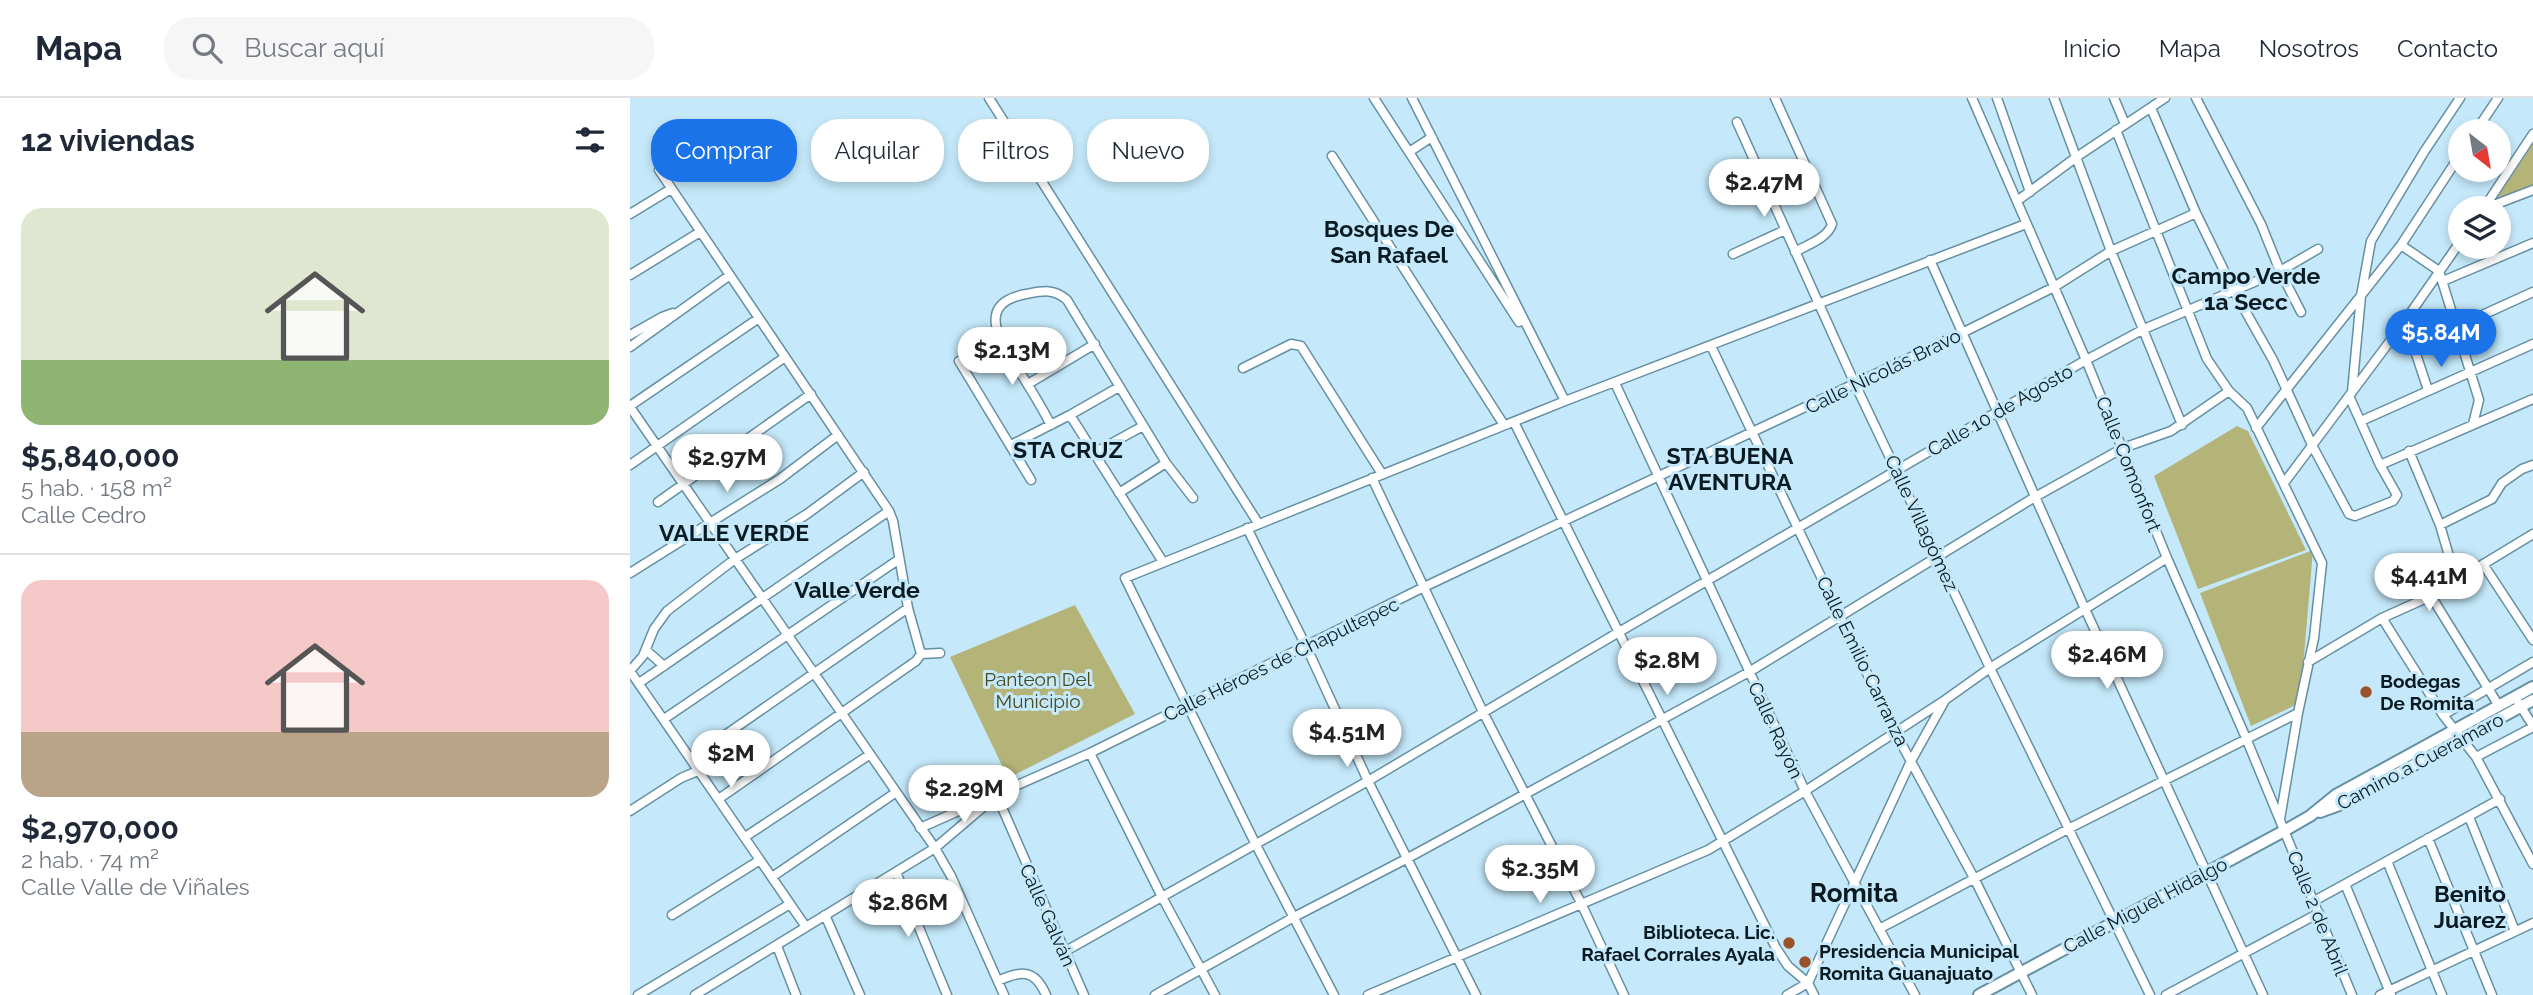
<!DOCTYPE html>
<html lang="es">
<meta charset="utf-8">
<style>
body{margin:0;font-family:Raleway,sans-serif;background:#f6f6f7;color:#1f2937;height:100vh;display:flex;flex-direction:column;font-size:26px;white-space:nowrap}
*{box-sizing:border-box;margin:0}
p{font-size:23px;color:#747a83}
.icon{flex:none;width:38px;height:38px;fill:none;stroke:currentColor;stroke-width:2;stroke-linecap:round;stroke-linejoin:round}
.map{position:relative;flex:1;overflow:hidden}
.sheet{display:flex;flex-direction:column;background:#fff;width:630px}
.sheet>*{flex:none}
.hud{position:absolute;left:21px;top:21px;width:665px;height:63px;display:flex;gap:14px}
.needle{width:46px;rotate:149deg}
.fabs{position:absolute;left:1818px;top:21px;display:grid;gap:14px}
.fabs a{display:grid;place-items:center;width:63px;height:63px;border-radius:50%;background:#fff;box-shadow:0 4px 10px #0003;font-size:35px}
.price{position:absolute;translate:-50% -60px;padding:0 16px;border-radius:24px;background:#fff;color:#222;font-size:23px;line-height:46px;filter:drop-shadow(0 2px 4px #0008)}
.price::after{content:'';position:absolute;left:50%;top:42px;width:21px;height:16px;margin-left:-10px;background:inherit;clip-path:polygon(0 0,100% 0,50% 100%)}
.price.current{background:#1a73e8;color:#fff}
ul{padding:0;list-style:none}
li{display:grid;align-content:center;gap:14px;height:371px;padding:0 21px}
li+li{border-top:2px solid #e0e1e3}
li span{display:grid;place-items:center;height:217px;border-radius:21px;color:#555}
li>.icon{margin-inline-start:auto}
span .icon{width:126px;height:126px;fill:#fffc;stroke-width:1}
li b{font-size:30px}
h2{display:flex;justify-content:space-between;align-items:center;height:84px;padding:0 21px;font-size:30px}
.pill{padding:0 24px;border-radius:28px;background:#fff;box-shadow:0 4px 10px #0003;font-size:24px;line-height:63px}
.pill.current{background:#1a73e8;color:#fff}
header{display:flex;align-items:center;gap:42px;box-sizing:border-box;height:98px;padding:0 35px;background:#fff;border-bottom:2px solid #e0e1e3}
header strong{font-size:33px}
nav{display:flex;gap:38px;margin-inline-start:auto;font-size:24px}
.search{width:490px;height:63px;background:#f6f6f7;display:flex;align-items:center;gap:18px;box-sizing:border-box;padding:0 24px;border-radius:28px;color:#747a83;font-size:26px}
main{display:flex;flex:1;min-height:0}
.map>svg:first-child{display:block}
.green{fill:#b4b479}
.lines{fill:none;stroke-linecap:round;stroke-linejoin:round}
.minor-casing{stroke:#658fa3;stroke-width:11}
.major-casing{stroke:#658fa3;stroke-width:14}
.minor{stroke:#fff;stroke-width:8}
.major{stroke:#fff;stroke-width:10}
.poi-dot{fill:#99522a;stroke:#c5e9fa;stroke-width:2.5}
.labels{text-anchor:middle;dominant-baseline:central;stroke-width:6;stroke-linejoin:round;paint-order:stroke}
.street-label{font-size:19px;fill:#091a22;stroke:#c5e9fa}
.park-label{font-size:19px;fill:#49491e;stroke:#c5e9fa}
.poi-label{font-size:19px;font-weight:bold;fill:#091a22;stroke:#c5e9fa;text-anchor:start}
.quarter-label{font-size:23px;font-weight:bold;fill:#091a22;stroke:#c5e9fa}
.district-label{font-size:26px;font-weight:bold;fill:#091a22;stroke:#c5e9fa}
</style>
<header>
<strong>Mapa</strong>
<div class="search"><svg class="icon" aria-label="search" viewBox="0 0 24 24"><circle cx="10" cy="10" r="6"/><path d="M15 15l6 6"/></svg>Buscar aquí</div>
<nav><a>Inicio</a><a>Mapa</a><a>Nosotros</a><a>Contacto</a></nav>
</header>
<main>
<section class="sheet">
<h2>12 viviendas<svg class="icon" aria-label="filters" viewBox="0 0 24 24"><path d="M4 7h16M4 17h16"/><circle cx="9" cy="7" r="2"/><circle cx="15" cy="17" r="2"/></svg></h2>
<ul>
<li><span style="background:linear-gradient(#dfe7d0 70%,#8fb573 0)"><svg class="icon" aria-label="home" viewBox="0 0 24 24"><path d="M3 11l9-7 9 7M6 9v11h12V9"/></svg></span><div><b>$5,840,000</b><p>5 hab. · 158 m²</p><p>Calle Cedro</p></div></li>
<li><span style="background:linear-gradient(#f6c9c9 70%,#b9a48a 0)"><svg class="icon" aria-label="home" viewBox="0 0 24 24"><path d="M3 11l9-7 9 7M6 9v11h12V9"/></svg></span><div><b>$2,970,000</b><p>2 hab. · 74 m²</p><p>Calle Valle de Viñales</p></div></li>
</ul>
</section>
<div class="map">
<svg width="1903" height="897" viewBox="0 0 1903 897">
<rect width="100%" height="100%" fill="#c5e9fa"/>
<!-- green -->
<path class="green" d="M1903 46V87L1871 101 1868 98Z
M1607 328 1618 333 1676 452 1568 491 1524 378Z
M1683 452 1670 605 1621 628 1570 495Z
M445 507 505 616 378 680 320 559Z"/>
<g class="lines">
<!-- minor casing -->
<g class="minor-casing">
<path id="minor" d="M359 0 628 425
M744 0 889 224
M782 0 935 303
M1145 0 1202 126C1198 140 1177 147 1165 154
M1342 0 1456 262 1537 460 1616 640 1722 897
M1367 0 1400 94
M1424 0 1481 153 1552 327
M1484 0 1495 26
M1566 0 1631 126 1650 173 1671 214
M1521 10 1566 115 1604 193 1643 262 1683 349 1719 416 1725 418 1763 403 1767 397 1750 367 1719 298
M1107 24 1225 286 1360 570 1520 897
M1486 32 1577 261 1599 293 1617 310 1692 465 1684 540 1668 615 1650 721
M1846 33 1868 0
M779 54 802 39
M702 58 874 327
M29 72 259 413 263 423 278 510 291 556
M1139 95 1179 74
M1387 103 1448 58 1535 0
M1854 110 1903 36
M1856 110 1903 92
M0 116 41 91
M1771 147 1809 173 1849 302 1843 326
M1103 156 1155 132
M1300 162 1455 511 1633 897
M0 177 70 134
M1813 183 1903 145
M1775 223 1798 292
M1826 229 1903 194
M0 237 32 219 43 215
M1081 248 1265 634 1344 780 1402 897
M0 249 100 177
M329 263 401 382
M613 270 661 246 671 248 752 376
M985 285 1175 693 1285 897
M398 286 465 246
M1722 294 1731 198 1741 143 1794 54 1830 0
M0 308 129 220
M0 309 305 750 321 778 374 897
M440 317 533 464
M1731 323 1903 246
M884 324 1146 850 1158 868 1178 885 1184 897
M421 327C413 312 405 298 396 284 379 255 337 207 396 196 412 193 424 190 437 202L536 365 563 400
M1626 330 1771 147 1830 57
M381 347 440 317 489 289
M1779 353 1810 427 1826 482
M464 355 513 328
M0 367 155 259
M1750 367 1903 301
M742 380 853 614 951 805 994 897
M1654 385 1775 223 1830 144
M489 395 536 365
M28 404 181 296
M1810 427 1862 401 1872 385 1892 371 1903 367
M617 430 676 548 738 683 846 897
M1853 466 1903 542
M0 475 150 381 208 337
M1801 498 1869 608
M1752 520 1813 617 1846 659 1903 766
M16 552 34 568
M291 556 310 555
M1678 564 1752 520 1801 498 1903 436
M0 573 13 558 24 531 37 513 105 461 177 416 234 374
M0 573 176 829
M9 585 259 413
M1888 604 1903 628
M1813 617 1903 564
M34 621 268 462
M460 655 532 799 585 897
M1846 659 1903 629
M62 660 278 510
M367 698 454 897
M90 700 286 563 291 556
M0 713 51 680 70 672
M1839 719 1885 833
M290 730 460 655 794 489 1332 235 1424 189 1481 153 1566 115
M115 739 239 657
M1798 740 1862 897
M1757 763 1812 897
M266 774 317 897
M142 779 265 695
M1715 786 1761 897
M1684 803 1870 701
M42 817 130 762
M195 817 230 897
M1249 831 1440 730 1668 615
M147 848 166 897
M434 854 738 683 989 534 1456 262 1514 231 1650 173 1688 151
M368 883C391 872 405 871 416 897
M1178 885 1281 663 1314 604
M8 897 160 806
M65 897 305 750 359 704
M525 897 664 819 778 760 1119 574 1405 399 1493 350 1541 333 1599 293
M704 897 625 745 495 480 935 303 1396 126
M738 897 1078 752 1175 693 1315 602 1360 570 1537 460
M1157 897 1178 885
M1536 897 1689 815
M1750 897 1903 825"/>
</g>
<!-- major casing -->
<g class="major-casing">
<path id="major" d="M1690 714 1712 706 1903 602
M1349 897 1654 733 1680 718 1706 697 1903 589"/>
</g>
<!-- minor -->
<use href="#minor" class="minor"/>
<!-- major -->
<use href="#major" class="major"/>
</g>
<!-- markers -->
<g class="poi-dot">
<circle cx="1736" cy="594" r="7"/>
<circle cx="1159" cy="845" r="7"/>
<circle cx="1175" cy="864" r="7"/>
</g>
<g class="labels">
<!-- street labels -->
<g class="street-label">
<text transform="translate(1253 273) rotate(-26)">Calle Nicolás Bravo</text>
<text transform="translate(1370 312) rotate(-30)">Calle 10 de Agosto</text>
<text transform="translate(1499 366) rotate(68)">Calle Comonfort</text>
<text transform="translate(1292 425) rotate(65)">Calle Villagómez</text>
<text transform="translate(651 561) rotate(-26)">Calle Héroes de Chapultepec</text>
<text transform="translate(1233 563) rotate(64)">Calle Emilio Carranza</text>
<text transform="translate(1146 632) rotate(65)">Calle Rayón</text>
<text transform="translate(1790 663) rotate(-28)">Camino a Cuerámaro</text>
<text transform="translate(1515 807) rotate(-28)">Calle Miguel Hidalgo</text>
<text transform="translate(1688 815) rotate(68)">Calle 2 de Abril</text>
<text transform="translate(418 817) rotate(66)">Calle Galván</text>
</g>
<!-- park labels -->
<g class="park-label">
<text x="408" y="581">Panteon Del<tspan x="408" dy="22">Municipio</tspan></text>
</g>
<!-- poi labels -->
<g class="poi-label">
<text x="1750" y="583">Bodegas<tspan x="1750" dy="22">De Romita</tspan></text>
<text x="1145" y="834" text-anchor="end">Biblioteca. Lic.<tspan x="1145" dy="22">Rafael Corrales Ayala</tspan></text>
<text x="1189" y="853">Presidencia Municipal<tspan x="1189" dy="22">Romita Guanajuato</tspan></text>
</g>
<!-- quarter labels -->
<g class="quarter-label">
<text x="759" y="130">Bosques De<tspan x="759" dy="26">San Rafael</tspan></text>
<text x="1616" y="177">Campo Verde<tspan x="1616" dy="26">1a Secc</tspan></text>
<text x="438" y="351">STA CRUZ</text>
<text x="1100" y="357">STA BUENA<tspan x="1100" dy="26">AVENTURA</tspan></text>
<text x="104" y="434">VALLE VERDE</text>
<text x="227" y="491">Valle Verde</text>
<text x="1840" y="795">Benito<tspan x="1840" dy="26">Juarez</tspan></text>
</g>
<!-- district labels -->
<g class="district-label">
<text x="1224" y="795">Romita</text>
</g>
</g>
</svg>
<div class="fabs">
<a><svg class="needle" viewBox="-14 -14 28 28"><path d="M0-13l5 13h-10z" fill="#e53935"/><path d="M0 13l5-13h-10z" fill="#747a83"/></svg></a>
<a><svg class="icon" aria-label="layers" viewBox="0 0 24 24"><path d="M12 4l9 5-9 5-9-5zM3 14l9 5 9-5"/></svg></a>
</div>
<b class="price" style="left:1134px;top:121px">$2.47M</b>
<b class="price current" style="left:1811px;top:271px">$5.84M</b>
<b class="price" style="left:382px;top:289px">$2.13M</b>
<b class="price" style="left:97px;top:396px">$2.97M</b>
<b class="price" style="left:1799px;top:515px">$4.41M</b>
<b class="price" style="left:1477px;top:593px">$2.46M</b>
<b class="price" style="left:1037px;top:599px">$2.8M</b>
<b class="price" style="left:717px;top:671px">$4.51M</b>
<b class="price" style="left:101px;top:692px">$2M</b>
<b class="price" style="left:334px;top:727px">$2.29M</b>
<b class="price" style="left:910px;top:807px">$2.35M</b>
<b class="price" style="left:278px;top:841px">$2.86M</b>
<div class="hud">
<a class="pill current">Comprar</a>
<a class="pill">Alquilar</a>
<a class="pill">Filtros</a>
<a class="pill">Nuevo</a>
</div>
</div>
</main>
